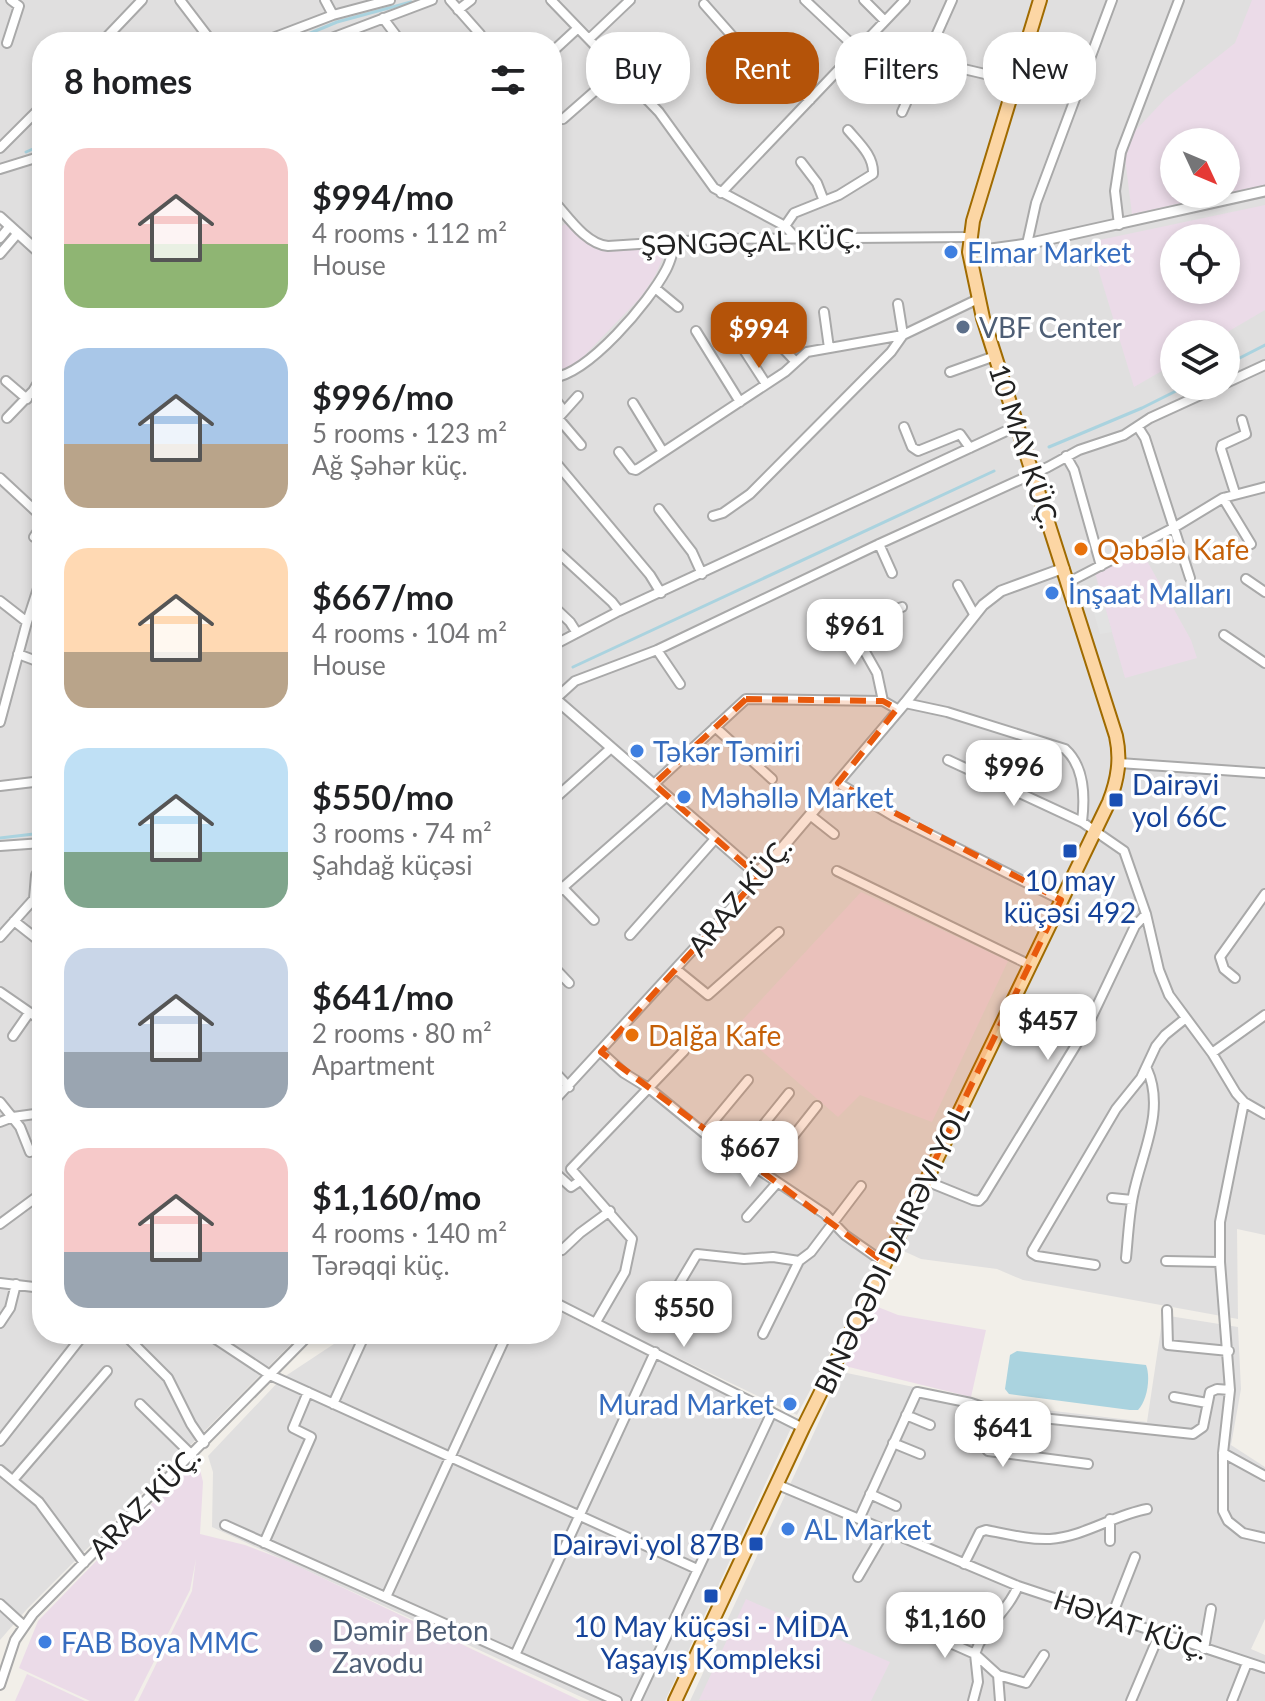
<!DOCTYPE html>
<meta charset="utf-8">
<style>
body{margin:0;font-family:Lato,sans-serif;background:#f2f2f2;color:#202124;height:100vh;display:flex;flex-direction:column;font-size:30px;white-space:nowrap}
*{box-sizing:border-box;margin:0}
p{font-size:26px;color:#757577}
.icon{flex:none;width:44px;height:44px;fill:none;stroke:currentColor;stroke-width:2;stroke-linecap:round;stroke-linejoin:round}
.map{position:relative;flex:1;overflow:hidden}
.drawer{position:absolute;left:32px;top:32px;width:530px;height:1312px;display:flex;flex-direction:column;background:#fff;border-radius:32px;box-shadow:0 4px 12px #0003}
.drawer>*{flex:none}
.top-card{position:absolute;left:586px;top:32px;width:558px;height:72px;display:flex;gap:16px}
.needle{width:52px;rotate:134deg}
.tools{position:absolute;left:1160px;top:128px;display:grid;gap:16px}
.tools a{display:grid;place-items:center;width:80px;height:80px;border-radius:50%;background:#fff;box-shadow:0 4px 12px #0003;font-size:40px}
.price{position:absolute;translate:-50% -68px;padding:0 18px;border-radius:16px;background:#fff;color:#222;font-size:26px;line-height:52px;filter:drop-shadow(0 2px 4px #0008)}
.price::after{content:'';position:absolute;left:50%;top:48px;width:24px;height:18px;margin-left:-12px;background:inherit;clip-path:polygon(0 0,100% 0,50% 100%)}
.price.active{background:#b45309;color:#fff}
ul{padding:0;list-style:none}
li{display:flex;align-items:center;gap:24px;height:200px;padding:0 32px}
li span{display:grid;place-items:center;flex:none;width:224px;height:160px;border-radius:24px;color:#555}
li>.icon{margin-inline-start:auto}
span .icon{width:96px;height:96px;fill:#fffc;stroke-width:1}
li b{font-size:34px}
h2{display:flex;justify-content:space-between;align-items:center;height:96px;padding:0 32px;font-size:34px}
.pill{padding:0 28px;border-radius:32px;background:#fff;box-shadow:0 4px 12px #0003;font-size:28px;line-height:72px}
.pill.active{background:#b45309;color:#fff}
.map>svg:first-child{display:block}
.residential{fill:#e0dfdf;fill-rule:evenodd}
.industrial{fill:#ebdbe8;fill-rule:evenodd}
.parking{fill:#e2e2e2}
.water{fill:#aad3df}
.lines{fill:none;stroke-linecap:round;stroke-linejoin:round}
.stream{stroke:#aad3df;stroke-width:3}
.minor-casing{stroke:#a9a9a9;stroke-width:12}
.tertiary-casing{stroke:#a9a9a9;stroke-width:13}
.primary-casing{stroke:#a06b00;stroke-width:16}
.minor{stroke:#fff;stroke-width:8}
.tertiary{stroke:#fff;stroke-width:9}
.primary{stroke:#fcd6a4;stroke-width:12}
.marked{fill:#e8590c;fill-opacity:0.2;stroke:#e8590c;stroke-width:6;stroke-dasharray:16 10;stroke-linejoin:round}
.shop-dot{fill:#3f7fe0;stroke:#fff;stroke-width:3}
.service-dot{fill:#5c6f8a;stroke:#fff;stroke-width:3}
.food-dot{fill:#e8710a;stroke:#fff;stroke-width:3}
.transit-dot{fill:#1a4fb4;stroke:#fff;stroke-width:3}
.labels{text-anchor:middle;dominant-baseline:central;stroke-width:7;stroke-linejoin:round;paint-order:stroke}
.street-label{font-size:28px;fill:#222;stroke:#fff}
.shop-label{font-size:28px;fill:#366cbe;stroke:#fff;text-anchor:start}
.service-label{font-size:28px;fill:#4e5e75;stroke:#fff;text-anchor:start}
.food-label{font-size:28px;fill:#c56008;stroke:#fff;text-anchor:start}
.transit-label{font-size:28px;fill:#164399;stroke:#fff}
</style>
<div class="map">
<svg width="1265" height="1701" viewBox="0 0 1265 1701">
<rect width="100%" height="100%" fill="#f2efe9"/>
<!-- residential -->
<path class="residential" d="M0 0H1265V1235L1237 1229 1238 1319 1023 1280 997 1269 921 1259 888 1244 797 1415 552 1297V42H42V1334H301L27 1609 0 1640ZM1174 142H1226V194H1174ZM1174 238H1226V290H1174ZM1174 334H1226V386H1174Z
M552 1308 792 1426 665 1701H590L212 1527 213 1472 208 1456 281 1379 349 1334H552Z
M1163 1315 1238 1327 1241 1389 1231 1445 1265 1467V1619L1251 1649 1265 1655V1701H690L842 1372 995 1404 1147 1422Z"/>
<!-- industrial -->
<path class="industrial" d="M1252 0H1265V185L1226 193V142H1174V194H1222L1132 214 1125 158 1135 131 1166 98 1235 43Z
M1265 205V310L1224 334H1174V364L1134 387 1090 242ZM1174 238H1226V290H1174Z
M566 223 596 248 604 250 667 248 655 276 641 297 581 359 568 368 552 369V234Z
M1141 550 1191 640 1197 658 1125 678 1095 573Z
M861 892 1008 961 932 1122 860 1095 838 1117 735 1028Z
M873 1305 898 1315 986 1330 971 1397 845 1366Z
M197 1457 203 1482 200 1534 245 1545 287 1561 581 1701H138L192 1591 196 1559 190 1590 134 1701H90L19 1668 38 1621Z
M746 1599 890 1662 871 1701 699 1700Z
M27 1674 85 1701H15Z"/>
<!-- parking -->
<path class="parking" d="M1102 596 1112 632 1100 634 1090 599Z
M709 1140 745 1174 738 1180 703 1147Z"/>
<!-- water -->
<path class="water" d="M1017 1351 1146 1365C1151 1378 1147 1401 1138 1410H1130L1009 1394 1005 1389 1010 1355Z"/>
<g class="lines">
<!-- stream -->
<path class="stream" d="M289 42 337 22 411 2
M26 152 42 145
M0 246 3 242
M1226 365 1265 345
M1049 447 1142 408 1186 386
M573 667 994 471
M0 838 42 833"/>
<!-- minor casing -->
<g class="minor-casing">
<path id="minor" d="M180 0 212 42
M325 0 333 15
M450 0 480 34
M551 0 659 112 714 188 785 226 795 237
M805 0 858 50
M864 0 885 21
M704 4 741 46 810 100
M458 10 471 0
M383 18 401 42
M589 39 630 0
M102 42 142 0
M262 42 333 15 390 0
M321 42 432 0
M7 43 19 6 11 0
M552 52 578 28
M925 60 1015 81
M735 85 756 60
M902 112 952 0
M563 119 620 69
M0 148 42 106
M801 162 817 183 824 201
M0 169 42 156
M721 193 905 0
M552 199C567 215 585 244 608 246L716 239 970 237
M1119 225 1115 191 1121 152 1179 0
M785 226 794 213 839 195 873 174C874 156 859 143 848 130
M0 238 10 226
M1027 244 1036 203 1112 0
M0 254 18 233
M655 288 678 307
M824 312 829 348
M696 331 740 402
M733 333 766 384
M778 343 796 362
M950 372 995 356
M552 378C589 374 649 302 666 270 671 261 673 250 676 241
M6 381 27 399
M1226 383 1265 365
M552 395 564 411
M633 403 663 452
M7 418 33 391 42 376
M558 418 581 445
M552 425 578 396
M904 427 912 447 918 451 960 434 970 448
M1138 427 1145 438 1190 578
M619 452 632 469 636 470 785 372 807 352 903 335 898 304
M1066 456 1074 470 1101 566
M552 458 650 575 661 593
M0 478 42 517
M1235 493 1221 449 1222 445 1246 434 1242 420
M1223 498 1251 544
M659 509 692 552 702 574
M713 516 723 513 750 494 891 352 903 335 978 299
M34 537 42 525
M879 544 892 573
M552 547 612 602 619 611
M1246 579 1265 592
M1069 582 1175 527 1223 498 1265 487
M958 585 974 614
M0 601 27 622
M552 605 570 622 577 633
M851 627 877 673 883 701
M1224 635 1265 663
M818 639 902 607
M552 646 619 611 1017 426
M657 650 680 684
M18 654 42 663
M552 702 575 681 657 650 879 544 1048 467 1079 450 1124 435 1150 418 1220 386
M905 703 947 712 1065 749C1085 767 1085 797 1082 822
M0 722 27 622 42 576
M715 727 772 779
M948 760 1082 822 1124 851 1146 914 1159 970 1169 995 1212 1053 1236 1093 1244 1102 1265 1114
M1119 763 1265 773
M759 766 776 748
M838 783 895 817 1061 900
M654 784 746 699 883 701 897 709
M0 786 42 781
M552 801 610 749
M810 815 834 834
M0 846 42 843
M837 871 1030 965
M562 887 594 920
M552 897 667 796
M14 921 42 943
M630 935 715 839
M0 937 34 899 36 875 42 865
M552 965 569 983
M676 969 708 995 779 932
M1235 978 1224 969 1220 957 1265 894
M0 992 42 1021
M13 1036 29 1013
M601 1052 624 1073 650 1089 704 1133 825 1214 845 1235 885 1263
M1212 1053 1265 1015
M552 1069 569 1087
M0 1102 20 1127 30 1152
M1244 1102 1220 1222V1262L1230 1390 1223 1453V1511L1228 1521 1243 1533 1265 1538
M552 1103 746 892 756 878 758 871
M0 1122 13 1117 42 1113
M704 1133 748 1080
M739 1155 789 1093
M552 1170 571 1187 580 1181
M765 1172 817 1106
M926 1181 973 1200 979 1201 983 1197 1087 1027 1135 926 1146 914
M1112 1198 1132 1200
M747 1217 777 1183
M0 1224 42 1193
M552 1252 562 1250 580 1233 610 1211
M1126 1258C1128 1238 1129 1216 1133 1196 1141 1154 1166 1111 1147 1069
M1166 1261 1220 1262
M1095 1265 1037 1256 1032 1253 1033 1250 1116 1109 1141 1078 1156 1046 1165 1035 1186 1018
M0 1283 42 1288
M678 1286 697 1254 744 1259 773 1257 799 1261 811 1252 861 1186
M552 1301 803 1428
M1167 1310 1168 1345 1229 1351
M596 1322 625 1272 632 1239 571 1169 684 1051
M0 1323 10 1308 16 1284
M124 1334 168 1378 191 1424 204 1443
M208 1334 270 1375 697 1569
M763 1334 799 1261
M1174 1397 1207 1403
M140 1404 192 1455
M333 1404 365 1334
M987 1409 983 1445 988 1451 1088 1464
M906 1415 930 1425
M0 1441 84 1334
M893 1443 920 1454
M1223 1453 1265 1476
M0 1470 39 1502 84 1563
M13 1480 107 1371
M776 1484 1018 1586 1265 1668
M870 1494 896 1506
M860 1517 917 1392 971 1403 1004 1414 1193 1434 1203 1427 1210 1392 1217 1389 1230 1390
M1110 1519V1541
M225 1525 617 1701
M264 1543 311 1437 293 1428 308 1392
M964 1564 980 1532 986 1530C1006 1534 1029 1540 1050 1539 1083 1537 1114 1515 1147 1509
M858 1577 886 1529
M386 1597 507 1334
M0 1604 23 1625
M1111 1618 1135 1557
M930 1634 975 1654 978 1682 973 1701
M1204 1649 1211 1609
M515 1655 655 1352
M998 1675 1026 1683 1044 1655
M0 1685 15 1640 33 1614 310 1334
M636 1701 772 1412
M1000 1701 998 1675 975 1654C983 1627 1008 1612 1018 1586
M1131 1701 1159 1635
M1232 1701 1247 1663"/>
</g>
<!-- tertiary casing -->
<g class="tertiary-casing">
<path id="tertiary" d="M0 217 42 255
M969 252 1027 244 1265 191
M552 696 751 869 758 871 771 861 905 703 983 605 1001 591 1064 568"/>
</g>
<!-- primary casing -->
<g class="primary-casing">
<path id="primary" d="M675 1701 803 1428 926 1181 1109 802C1118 779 1121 759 1116 736L983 318 969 252 973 221 1040 0"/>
</g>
<!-- minor -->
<use href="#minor" class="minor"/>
<!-- tertiary -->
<use href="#tertiary" class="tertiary"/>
<!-- primary -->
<use href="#primary" class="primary"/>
</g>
<!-- marked area -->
<path class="marked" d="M746 699 883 701 897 709 838 783 1061 900 885 1263 601 1052 759 877 654 784Z"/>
<!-- markers -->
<g class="shop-dot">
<circle cx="951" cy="252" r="8"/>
<circle cx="1052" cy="593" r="8"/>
<circle cx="637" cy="751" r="8"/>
<circle cx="684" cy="797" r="8"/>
<circle cx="790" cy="1404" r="8"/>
<circle cx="788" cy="1529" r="8"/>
<circle cx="45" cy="1642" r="8"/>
</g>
<g class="service-dot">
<circle cx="963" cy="327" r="8"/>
<circle cx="316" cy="1646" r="8"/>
</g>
<g class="food-dot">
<circle cx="1081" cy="549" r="8"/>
<circle cx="632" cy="1035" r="8"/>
</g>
<g class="transit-dot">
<rect x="1108" y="792" width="16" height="16" rx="4"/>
<rect x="1062" y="843" width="16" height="16" rx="4"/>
<rect x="748" y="1536" width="16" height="16" rx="4"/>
<rect x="703" y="1588" width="16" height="16" rx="4"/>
</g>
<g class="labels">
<!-- street labels -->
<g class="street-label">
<text transform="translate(751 241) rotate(-2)">ŞƏNGƏÇAL KÜÇ.</text>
<text transform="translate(1025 446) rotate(72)">10 MAY KÜÇ.</text>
<text transform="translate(739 896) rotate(-50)">ARAZ KÜÇ.</text>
<text transform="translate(891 1249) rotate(-64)">BINƏQƏDI DAIRƏVI YOL</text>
<text transform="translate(144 1502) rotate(-45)">ARAZ KÜÇ.</text>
<text transform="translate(1131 1624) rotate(19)">HƏYAT KÜÇ.</text>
</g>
<!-- shop labels -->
<g class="shop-label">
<text x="967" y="252">Elmar Market</text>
<text x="1068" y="593">İnşaat Malları</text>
<text x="653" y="751">Təkər Təmiri</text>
<text x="700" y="797">Məhəllə Market</text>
<text x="774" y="1404" text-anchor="end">Murad Market</text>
<text x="804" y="1529">AL Market</text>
<text x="61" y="1642">FAB Boya MMC</text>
</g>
<!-- service labels -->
<g class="service-label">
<text x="979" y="327">VBF Center</text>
<text x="332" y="1630">Dəmir Beton<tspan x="332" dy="32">Zavodu</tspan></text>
</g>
<!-- food labels -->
<g class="food-label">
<text x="1097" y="549">Qəbələ Kafe</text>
<text x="648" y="1035">Dalğa Kafe</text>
</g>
<!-- transit labels -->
<g class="transit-label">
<text x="1132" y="784" text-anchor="start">Dairəvi<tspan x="1132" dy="32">yol 66C</tspan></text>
<text x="1070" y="880">10 may<tspan x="1070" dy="32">küçəsi 492</tspan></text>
<text x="740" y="1544" text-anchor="end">Dairəvi yol 87B</text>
<text x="711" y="1626">10 May küçəsi - MİDA<tspan x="711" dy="32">Yaşayış Kompleksi</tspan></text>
</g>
</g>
</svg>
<div class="tools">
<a><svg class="needle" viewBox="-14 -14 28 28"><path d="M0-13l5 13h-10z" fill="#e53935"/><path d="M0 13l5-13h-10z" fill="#757577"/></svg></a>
<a><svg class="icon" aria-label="locate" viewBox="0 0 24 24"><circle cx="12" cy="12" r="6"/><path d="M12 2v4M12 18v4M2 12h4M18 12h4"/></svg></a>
<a><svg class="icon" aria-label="layers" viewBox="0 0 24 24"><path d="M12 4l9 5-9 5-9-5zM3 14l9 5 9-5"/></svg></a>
</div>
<b class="price active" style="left:759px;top:370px">$994</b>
<b class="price" style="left:855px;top:667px">$961</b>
<b class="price" style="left:1014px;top:808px">$996</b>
<b class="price" style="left:1048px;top:1062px">$457</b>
<b class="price" style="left:750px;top:1189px">$667</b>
<b class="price" style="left:684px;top:1349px">$550</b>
<b class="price" style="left:1003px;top:1469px">$641</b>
<b class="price" style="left:945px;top:1660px">$1,160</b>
<div class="top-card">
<a class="pill">Buy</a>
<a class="pill active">Rent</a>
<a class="pill">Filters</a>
<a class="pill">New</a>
</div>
<section class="drawer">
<h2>8 homes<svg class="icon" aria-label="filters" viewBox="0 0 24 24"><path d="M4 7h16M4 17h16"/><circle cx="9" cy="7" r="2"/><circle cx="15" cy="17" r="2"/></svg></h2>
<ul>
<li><span style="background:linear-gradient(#f6c9c9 60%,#8fb573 0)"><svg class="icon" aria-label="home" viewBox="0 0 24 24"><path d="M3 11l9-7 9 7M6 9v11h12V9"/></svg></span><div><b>$994/mo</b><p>4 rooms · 112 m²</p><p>House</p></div></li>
<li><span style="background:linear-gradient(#a9c7e8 60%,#b9a48a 0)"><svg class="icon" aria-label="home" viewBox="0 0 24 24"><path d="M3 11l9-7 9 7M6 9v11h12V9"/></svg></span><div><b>$996/mo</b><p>5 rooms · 123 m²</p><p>Ağ Şəhər küç.</p></div></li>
<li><span style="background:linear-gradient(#ffd9b3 65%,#b9a48a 0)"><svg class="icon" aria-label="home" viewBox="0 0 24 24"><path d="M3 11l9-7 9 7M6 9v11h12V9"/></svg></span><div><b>$667/mo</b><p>4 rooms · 104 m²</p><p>House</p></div></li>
<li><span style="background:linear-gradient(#bfe0f5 65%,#7fa58c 0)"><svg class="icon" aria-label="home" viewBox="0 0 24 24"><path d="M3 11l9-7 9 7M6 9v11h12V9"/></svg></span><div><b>$550/mo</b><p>3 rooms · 74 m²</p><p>Şahdağ küçəsi</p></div></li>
<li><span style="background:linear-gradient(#c9d6e8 65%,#9aa5b1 0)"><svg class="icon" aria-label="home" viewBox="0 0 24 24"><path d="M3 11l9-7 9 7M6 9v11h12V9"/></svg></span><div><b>$641/mo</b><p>2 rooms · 80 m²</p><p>Apartment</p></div></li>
<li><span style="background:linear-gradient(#f6c9c9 65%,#9aa5b1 0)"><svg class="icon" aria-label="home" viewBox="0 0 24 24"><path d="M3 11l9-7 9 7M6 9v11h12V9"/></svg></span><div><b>$1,160/mo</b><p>4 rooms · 140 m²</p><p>Tərəqqi küç.</p></div></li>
</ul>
</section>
</div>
